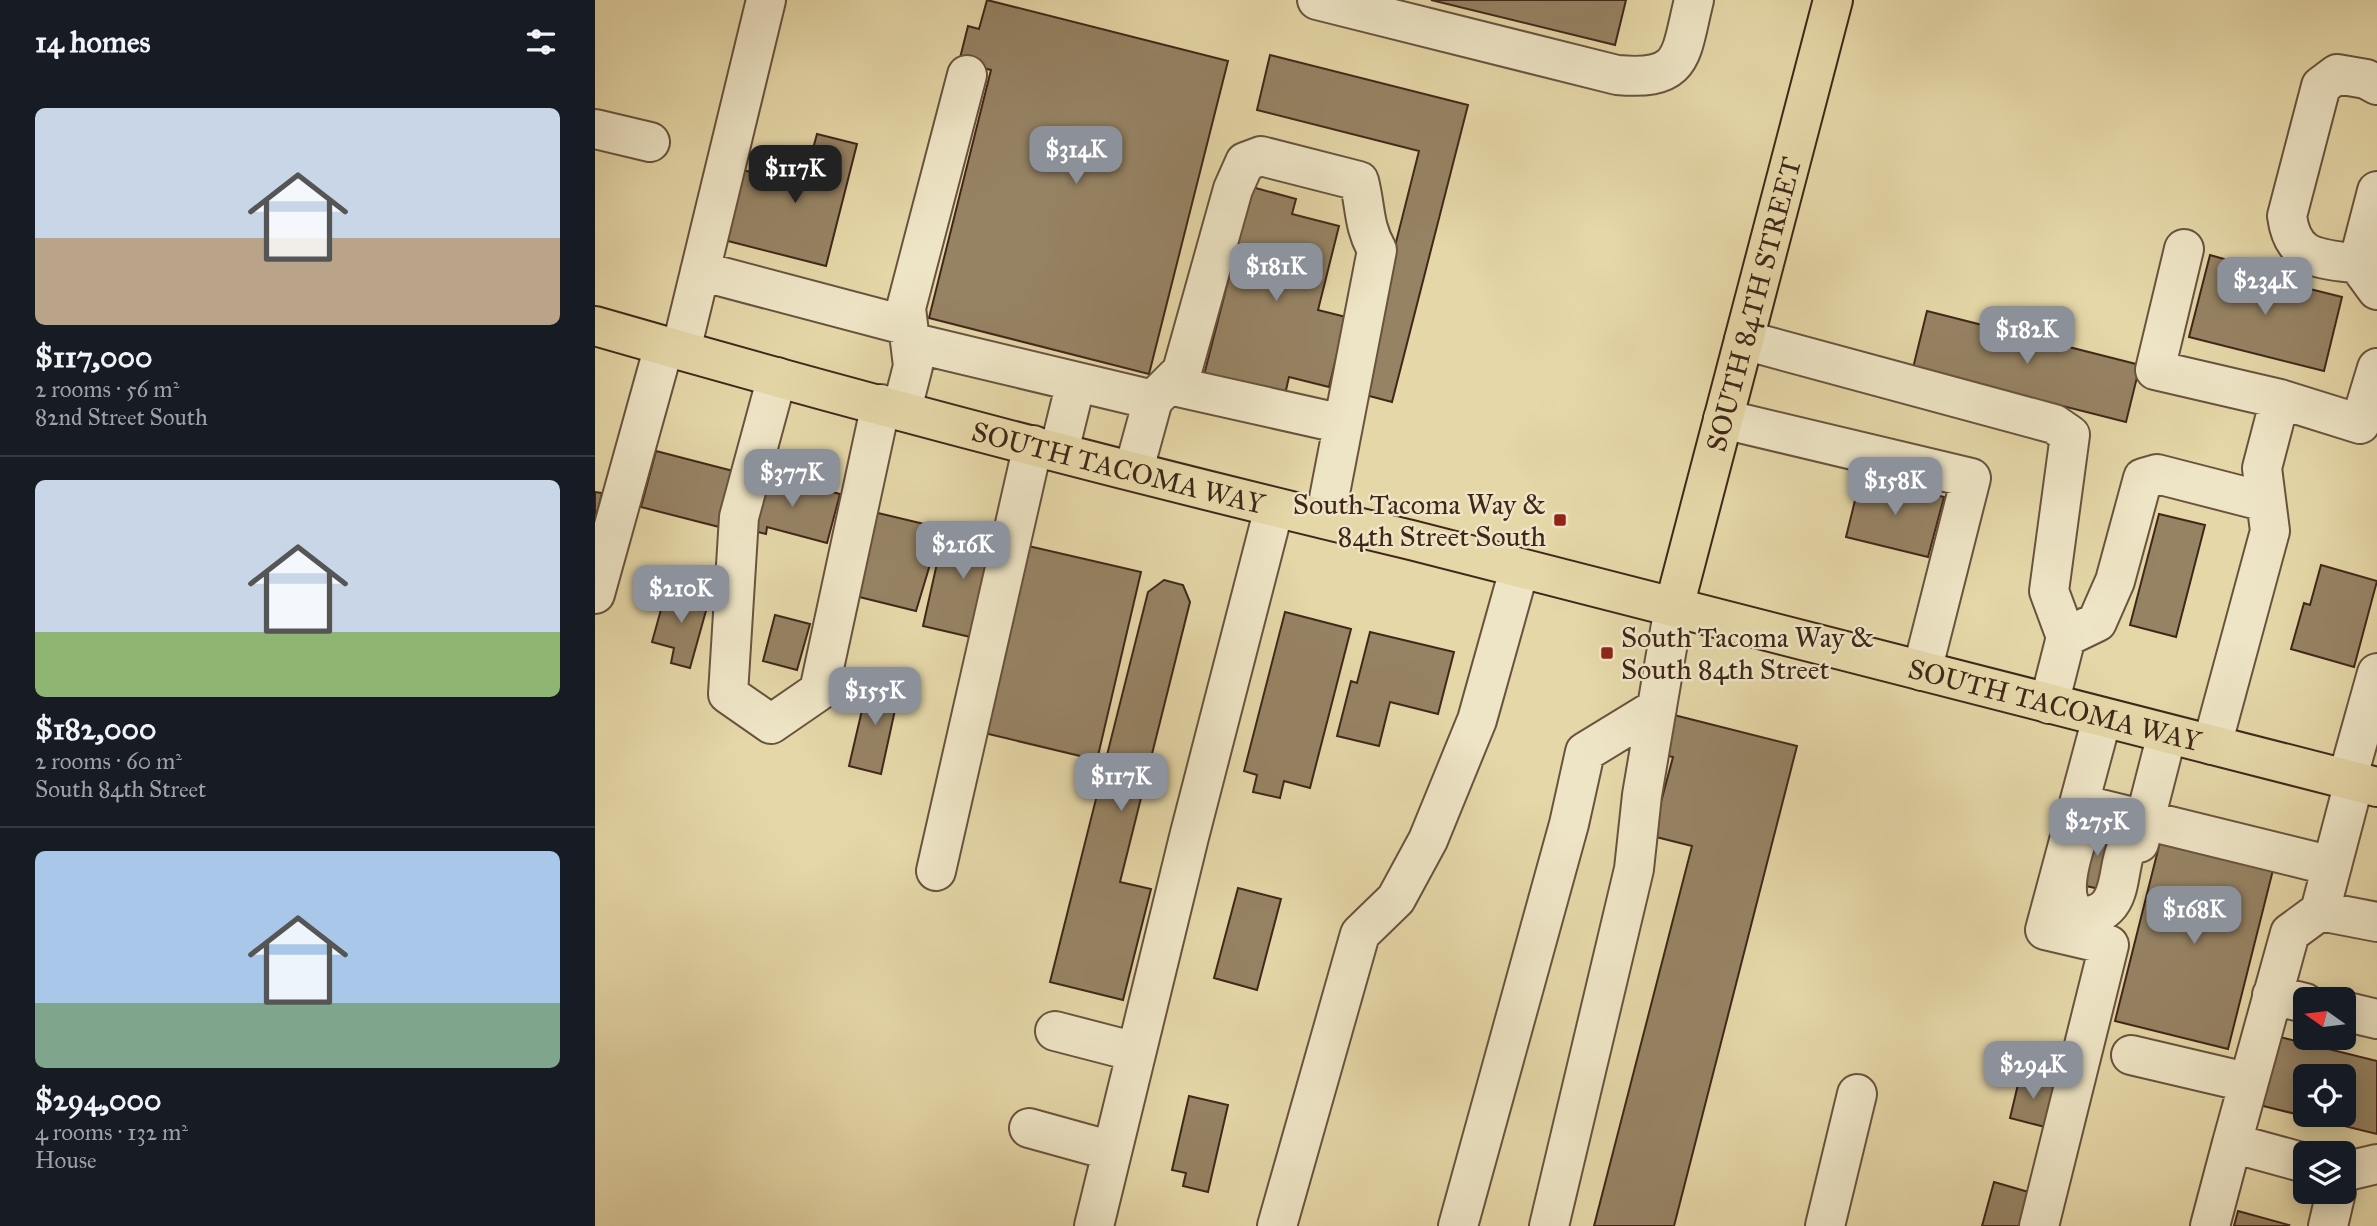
<!DOCTYPE html>
<meta charset="utf-8">
<style>
body{margin:0;font-family:"IM FELL Great Primer",serif;background:#242831;color:#f1f3f6;height:100vh;display:flex;flex-direction:column;font-size:26px;white-space:nowrap}
*{box-sizing:border-box;margin:0}
p{font-size:23px;color:#9ea1a6}
.icon{flex:none;width:38px;height:38px;fill:none;stroke:currentColor;stroke-width:2;stroke-linecap:round;stroke-linejoin:round}
.map{position:relative;flex:1;overflow:hidden}
.drawer{display:flex;flex-direction:column;background:#171b24;width:595px}
.drawer>*{flex:none}
.needle{width:46px;rotate:284deg}
.buttons{position:absolute;left:1698px;top:987px;display:grid;gap:14px}
.buttons a{display:grid;place-items:center;width:63px;height:63px;border-radius:10px;background:#171b24;box-shadow:0 4px 18px #0003;font-size:35px}
.price{position:absolute;translate:-50% -60px;padding:0 16px;border-radius:14px;background:#8c9099;color:#fff;font-size:23px;line-height:46px;filter:drop-shadow(0 2px 4px #0008)}
.price::after{content:'';position:absolute;left:50%;top:42px;width:21px;height:16px;margin-left:-10px;background:inherit;clip-path:polygon(0 0,100% 0,50% 100%)}
.price.on{background:#222;color:#fff}
ul{padding:0;list-style:none}
li{display:grid;align-content:center;gap:14px;height:371px;padding:0 35px}
li+li{border-top:2px solid #363941}
li span{display:grid;place-items:center;height:217px;border-radius:10px;color:#555}
li>.icon{margin-inline-start:auto}
span .icon{width:126px;height:126px;fill:#fffc;stroke-width:1}
li b{font-size:30px}
h2{display:flex;justify-content:space-between;align-items:center;height:84px;padding:0 35px;font-size:30px}
main{display:flex;flex:1;min-height:0}
.map>svg:first-child{display:block}
.building{fill:#968364;stroke:#40271a;stroke-width:2;fill-rule:evenodd}
.lines{fill:none;stroke-linecap:round;stroke-linejoin:round}
.minor-casing{stroke:#69533e;stroke-width:42}
.major-casing{stroke:#40271a;stroke-width:42}
.minor{stroke:#eee5c6;stroke-width:38}
.major{stroke:#e5d7a8;stroke-width:38}
.poi-dot{fill:#8f2418;stroke:#eee5c6;stroke-width:2.5}
.labels{text-anchor:middle;dominant-baseline:central;stroke-width:5;stroke-linejoin:round;paint-order:stroke}
.street-label{font-size:28px;fill:#40271a;stroke:#eee5c6}
.poi-label{font-size:28px;fill:#40271a;stroke:#eee5c6;text-anchor:end}
</style>
<main>
<section class="drawer">
<h2>14 homes<svg class="icon" aria-label="filters" viewBox="0 0 24 24"><path d="M4 7h16M4 17h16"/><circle cx="9" cy="7" r="2"/><circle cx="15" cy="17" r="2"/></svg></h2>
<ul>
<li><span style="background:linear-gradient(#c9d6e8 60%,#b9a48a 0)"><svg class="icon" aria-label="home" viewBox="0 0 24 24"><path d="M3 11l9-7 9 7M6 9v11h12V9"/></svg></span><div><b>$117,000</b><p>2 rooms · 56 m²</p><p>82nd Street South</p></div></li>
<li><span style="background:linear-gradient(#c9d6e8 70%,#8fb573 0)"><svg class="icon" aria-label="home" viewBox="0 0 24 24"><path d="M3 11l9-7 9 7M6 9v11h12V9"/></svg></span><div><b>$182,000</b><p>2 rooms · 60 m²</p><p>South 84th Street</p></div></li>
<li><span style="background:linear-gradient(#a9c7e8 70%,#7fa58c 0)"><svg class="icon" aria-label="home" viewBox="0 0 24 24"><path d="M3 11l9-7 9 7M6 9v11h12V9"/></svg></span><div><b>$294,000</b><p>4 rooms · 132 m²</p><p>House</p></div></li>
</ul>
</section>
<div class="map">
<svg width="1782" height="1226" viewBox="0 0 1782 1226">
<rect width="100%" height="100%" fill="#e5d7a8"/>
<filter id="stains"><feTurbulence type="fractalNoise" baseFrequency=".00286" numOctaves="4"/><feColorMatrix values="0 0 0 0 .2 0 0 0 0 .09 0 0 0 0 .02 0 0 0 .5 -.17"/></filter>
<radialGradient id="worn" r=".72"><stop offset=".6" stop-color="#630" stop-opacity="0"/><stop offset="1" stop-color="#630" stop-opacity=".3"/></radialGradient>
<!-- building -->
<path class="building" d="M392 0 633 61 554 374 334 318 396 70 364 62 373 26 384 29Z
M836 0H1031L1020 45Z
M675 55 873 105 797 402 763 393 824 151 662 110Z
M222 134 262 144 231 266 129 240 148 170 198 183 203 161 214 163Z
M657 187 701 199 697 214 744 226 723 310 751 317 734 387 694 377 689 399 608 379Z
M1615 255 1629 259 1627 267 1747 297 1729 371 1594 337Z
M1332 311 1545 365 1531 422 1318 368Z
M61 451 142 472 128 528 46 507Z
M165 473 245 494 232 543 172 527 171 534 150 529Z
M1266 476 1349 497 1333 557 1251 537Z
M0 492 7 493 0 521Z
M262 508 346 528 321 611 232 589Z
M1564 514 1610 525 1581 637 1535 625Z
M351 523 407 536 384 639 328 626Z
M429 545 546 572 502 760 385 732Z
M1726 565 1782 581 1759 667 1696 649 1709 603 1715 605Z
M569 580 588 585 595 602 525 882 556 889 528 1000 455 982 553 592Z
M72 588 114 600 95 668 76 663 79 648 57 642Z
M690 612 756 629 715 788 689 781 685 798 658 792 662 775 649 771Z
M180 615 215 624 202 670 168 661Z
M775 632 859 652 843 714 795 702 784 746 742 736 756 681 762 683Z
M274 680 305 687 286 774 254 766Z
M1079 715 1202 746 1079 1226H999L1097 846 1057 836 1078 757 1069 755Z
M1491 826 1527 834 1513 891 1478 883Z
M1565 842 1678 870 1633 1049 1520 1021Z
M643 888 686 899 662 990 619 978Z
M1677 1035 1782 1061V1134L1660 1104ZM1710 1076H1748V1115H1710Z
M1425 1076 1461 1084 1450 1127 1415 1118Z
M594 1096 633 1105 613 1192 588 1186 591 1173 577 1170Z
M1399 1182 1437 1193 1428 1226H1387Z
M1643 1211 1694 1225 1693 1226H1639Z"/>
<g class="lines">
<!-- minor casing -->
<g class="minor-casing">
<path id="minor" d="M722 0 1022 75C1090 81 1085 56 1099 0
M1782 85 1771 79 1742 74 1726 86 1692 216C1698 261 1725 258 1763 264L1782 290
M0 129 55 142
M1589 249 1560 370 1685 399
M1763 264 1782 191
M105 271 313 326
M1149 340 1459 424 1475 435 1454 591 1471 637 1454 704
M315 342 558 400
M86 350 171 0
M182 377 144 517 133 694 176 724 224 691 286 404
M574 385 748 424
M307 409 318 366 311 308 372 75
M1128 419 1376 478 1327 671
M464 451 481 382
M539 469 558 400 587 371 638 189 650 162 666 156 764 181C771 208 768 225 782 250L730 519
M0 594 69 346
M1471 637 1502 622 1520 581 1548 478 1562 474 1671 502
M1617 745 1675 531 1667 468 1685 399 1765 424 1782 368
M1752 780 1782 673
M1759 782 1725 911 1782 922
M1550 820C1544 828 1536 837 1532 847 1523 865 1527 892 1512 907 1506 913 1496 917 1487 915 1453 904 1486 829 1493 806L1737 866
M1544 843 1572 734
M341 871 438 445
M1677 995 1710 1003
M1748 1011 1782 1019
M460 1031 541 1052
M1536 1055 1651 1082
M434 1128 517 1151
M1710 1163 1637 1143 1695 933 1725 911
M1748 1172 1782 1164
M499 1226 594 837 679 508
M682 1226 765 934 801 899 833 840 882 720 924 570
M863 1226 974 824 990 752 1062 708
M954 1226 1039 869 1047 795 1079 607
M1230 1226 1262 1094
M1444 1226 1514 945 1450 930 1507 718
M1615 1226 1637 1143
M1733 1226 1741 1192"/>
</g>
<!-- major casing -->
<g class="major-casing">
<g id="major">
<path id="s1" d="M0 326C270 404 543 475 816 540L1782 787"/>
<path id="s2" d="M1079 607 1238 0"/>
</g>
</g>
<!-- minor -->
<use href="#minor" class="minor"/>
<!-- major -->
<use href="#major" class="major"/>
</g>
<!-- markers -->
<g class="poi-dot">
<rect x="958" y="513" width="14" height="14" rx="3.5"/>
<rect x="1005" y="646" width="14" height="14" rx="3.5"/>
</g>
<g class="labels">
<!-- street labels -->
<g class="street-label">
<text stroke="none"><textPath href="#s2" startOffset="313">SOUTH 84TH STREET</textPath></text>
<text stroke="none"><textPath href="#s1" startOffset="542">SOUTH TACOMA WAY</textPath></text>
<text stroke="none"><textPath href="#s1" startOffset="1508">SOUTH TACOMA WAY</textPath></text>
</g>
<!-- poi labels -->
<g class="poi-label">
<text x="951" y="504">South Tacoma Way &amp;<tspan x="951" dy="32">84th Street South</tspan></text>
<text x="1026" y="637" text-anchor="start">South Tacoma Way &amp;<tspan x="1026" dy="32">South 84th Street</tspan></text>
</g>
</g>
<rect width="100%" height="100%" filter="url(#stains)"/>
<rect width="100%" height="100%" fill="url(#worn)"/>
</svg>
<div class="buttons">
<a><svg class="needle" viewBox="-14 -14 28 28"><path d="M0-13l5 13h-10z" fill="#e53935"/><path d="M0 13l5-13h-10z" fill="#9ea1a6"/></svg></a>
<a><svg class="icon" aria-label="locate" viewBox="0 0 24 24"><circle cx="12" cy="12" r="6"/><path d="M12 2v4M12 18v4M2 12h4M18 12h4"/></svg></a>
<a><svg class="icon" aria-label="layers" viewBox="0 0 24 24"><path d="M12 4l9 5-9 5-9-5zM3 14l9 5 9-5"/></svg></a>
</div>
<b class="price" style="left:481px;top:186px">$314K</b>
<b class="price on" style="left:200px;top:205px">$117K</b>
<b class="price" style="left:681px;top:303px">$181K</b>
<b class="price" style="left:1670px;top:317px">$234K</b>
<b class="price" style="left:1432px;top:366px">$182K</b>
<b class="price" style="left:197px;top:509px">$377K</b>
<b class="price" style="left:1300px;top:517px">$158K</b>
<b class="price" style="left:368px;top:581px">$216K</b>
<b class="price" style="left:86px;top:625px">$210K</b>
<b class="price" style="left:280px;top:727px">$155K</b>
<b class="price" style="left:526px;top:813px">$117K</b>
<b class="price" style="left:1502px;top:858px">$275K</b>
<b class="price" style="left:1599px;top:946px">$168K</b>
<b class="price" style="left:1438px;top:1101px">$294K</b>
</div>
</main>
